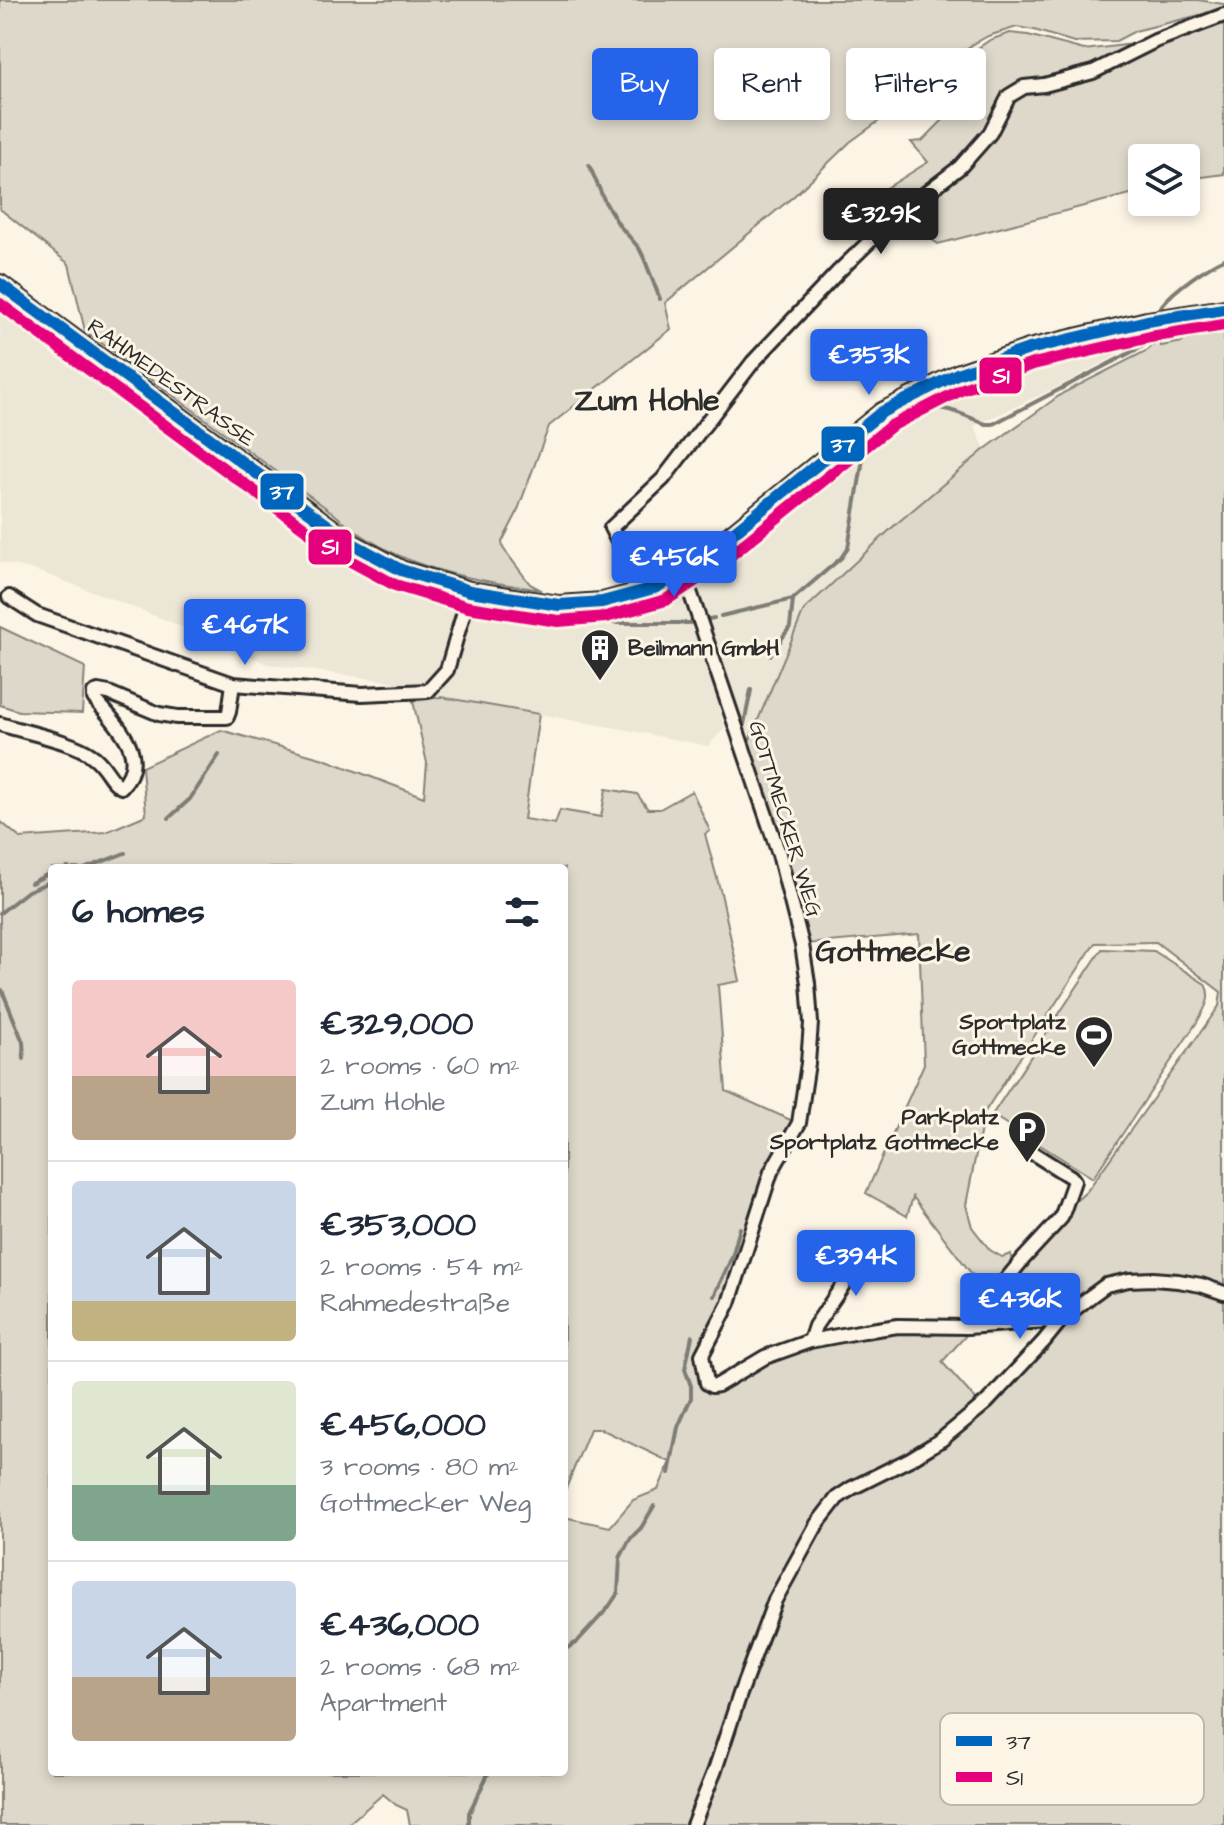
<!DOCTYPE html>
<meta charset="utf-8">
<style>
body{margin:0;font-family:"Architects Daughter",sans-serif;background:#f6f6f7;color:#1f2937;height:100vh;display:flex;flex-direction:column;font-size:30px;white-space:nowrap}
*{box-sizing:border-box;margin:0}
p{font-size:26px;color:#747a83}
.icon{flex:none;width:44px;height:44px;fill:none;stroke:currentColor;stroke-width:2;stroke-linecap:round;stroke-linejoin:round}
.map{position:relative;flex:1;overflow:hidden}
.side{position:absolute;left:48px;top:864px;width:520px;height:912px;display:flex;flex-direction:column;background:#fff;border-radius:8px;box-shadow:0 4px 12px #0003}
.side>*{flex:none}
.banner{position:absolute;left:592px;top:48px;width:512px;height:72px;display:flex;gap:16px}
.tools{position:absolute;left:1128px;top:144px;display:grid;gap:16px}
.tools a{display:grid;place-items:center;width:72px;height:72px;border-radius:8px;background:#fff;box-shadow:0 4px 12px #0003;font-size:40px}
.price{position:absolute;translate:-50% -68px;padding:0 18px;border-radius:8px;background:#2563eb;color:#fff;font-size:26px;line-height:52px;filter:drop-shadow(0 2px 4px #0008)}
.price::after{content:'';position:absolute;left:50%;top:48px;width:24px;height:18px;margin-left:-12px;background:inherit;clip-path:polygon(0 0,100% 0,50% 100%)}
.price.on{background:#222;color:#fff}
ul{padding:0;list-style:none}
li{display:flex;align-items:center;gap:24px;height:200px;padding:0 24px}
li+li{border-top:2px solid #e0e1e3}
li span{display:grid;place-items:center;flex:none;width:224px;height:160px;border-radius:8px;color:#555}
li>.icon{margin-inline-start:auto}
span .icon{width:96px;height:96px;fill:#fffc;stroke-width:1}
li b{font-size:34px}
h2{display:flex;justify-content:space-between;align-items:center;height:96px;padding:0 24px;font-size:34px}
.tag{padding:0 28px;border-radius:8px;background:#fff;box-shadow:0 4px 12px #0003;font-size:28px;line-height:72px}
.tag.on{background:#2563eb;color:#fff}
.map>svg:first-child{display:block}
.built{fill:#ece6d7}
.green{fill:#ded8ca;stroke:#84827a;stroke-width:2;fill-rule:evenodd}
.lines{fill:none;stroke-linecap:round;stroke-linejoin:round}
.stream{stroke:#7d7b74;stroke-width:4}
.minor-casing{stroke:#2b2b2b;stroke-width:18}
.secondary-casing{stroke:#2b2b2b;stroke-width:22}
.minor{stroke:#fcf5e5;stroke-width:12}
.secondary{stroke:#fcf5e5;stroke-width:16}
.bus-1-casing{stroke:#fcf5e5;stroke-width:18}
.bus-2-casing{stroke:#fcf5e5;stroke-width:18}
.bus-1{stroke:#0065bd;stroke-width:12}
.bus-2{stroke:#e5007d;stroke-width:12}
.labels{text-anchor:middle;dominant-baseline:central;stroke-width:6;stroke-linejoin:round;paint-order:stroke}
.street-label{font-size:22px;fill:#2b2b2b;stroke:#fcf5e5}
.poi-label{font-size:22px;font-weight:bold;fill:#2b2b2b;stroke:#fcf5e5;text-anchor:end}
.district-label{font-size:30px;font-weight:bold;fill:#2b2b2b;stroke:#fcf5e5}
.key{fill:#fcf5e5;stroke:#bdb8ad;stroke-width:2}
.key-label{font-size:22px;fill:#2b2b2b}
.line-badge{stroke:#fcf5e5;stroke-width:3}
.badge-label{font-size:22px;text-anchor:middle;font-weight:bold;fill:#fff}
</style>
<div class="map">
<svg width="1224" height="1825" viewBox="0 0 1224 1825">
<rect width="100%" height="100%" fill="#fcf5e5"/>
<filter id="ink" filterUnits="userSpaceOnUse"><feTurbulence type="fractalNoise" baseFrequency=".0125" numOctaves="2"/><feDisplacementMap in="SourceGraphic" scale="16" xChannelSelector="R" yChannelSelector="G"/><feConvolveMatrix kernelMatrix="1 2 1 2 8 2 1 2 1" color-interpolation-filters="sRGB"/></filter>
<g filter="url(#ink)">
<!-- built -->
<path class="built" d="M0 288 396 583 476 604 520 611 575 616 600 610 654 605 680 595 687 596 725 728 708 746 622 729 441 697 413 701 394 682 267 664 201 634 94 592 34 570 0 562Z
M1135 335H1143L1138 344 1063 384 974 426 985 449 895 525 804 610 748 744 706 618 700 592V574L841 457 895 417 945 391 992 374Z"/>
<!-- green -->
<path class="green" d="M0 0H1198L1224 4V9L1135 31 1116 41 1074 42 1034 30 1017 27 988 36 972 45 890 113 850 142 794 196 665 303 671 329 549 426 516 515 502 542 503 548 530 584 541 590C462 578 395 568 333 513L85 331 69 264 0 209Z
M1224 18V174L1186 179V158H1142V191L938 244 903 219 885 189 928 162 911 142 922 141 967 96 948 75 972 52 990 40 1010 33 1028 35 1084 50 1133 44 1148 47Z
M1224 318V1288L1102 1283 1079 1295 1058 1313 993 1318 991 1314C1007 1277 1041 1245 1071 1217L1067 1209 1087 1191 1210 1019 1219 1006 1221 992 1156 942 1095 943 984 1113 966 1205 972 1227 990 1250 1002 1257 1011 1254V1265L987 1294 913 1197 907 1216 866 1193 924 1064 919 934 806 944 783 854 748 744 804 610 895 525 985 449 1063 393 1148 350 1154 344 1157 333H1159L1161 346 1183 342 1182 325Z
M0 627 85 667 82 713 19 711 0 705Z
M441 697 539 714 524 819 555 824 560 810 601 817 606 789 637 794 648 809H660L692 791 710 831 705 834 721 893 740 981 718 985 726 1091 795 1122 757 1196 748 1231 726 1285 723 1304 697 1362C698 1375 702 1395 720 1391 729 1388 739 1379 747 1375 763 1366 780 1358 798 1352 854 1330 910 1332 969 1332L942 1362 985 1410 1010 1386 1073 1317 1103 1291 1135 1285H1176L1204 1292 1224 1300V1825H410L407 1810 396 1805 383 1794 347 1825H0V821L20 838 106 832 146 815 142 767 221 730 324 759 424 797 427 763 413 701ZM52 868H564V1493L590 1429H601L670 1462 658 1490 633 1500 610 1527 564 1517V1772H52Z
M1102 949 1154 951 1205 984C1213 999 1204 1009 1197 1022L1093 1178 992 1115Z"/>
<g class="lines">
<!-- stream -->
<path class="stream" d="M589 165 605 202 619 225 639 248 644 258 660 299
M1158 316C1159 312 1160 307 1163 304 1175 289 1206 267 1224 259
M423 600H443L478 610 573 623H689L714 618
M721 616 793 599 841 558 848 548 864 453C879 434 918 405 944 409 958 411 972 419 986 424H993L1145 345 1151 336 1155 325
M770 655 790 627 793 600
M744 724 751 690
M169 818 190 799 219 755
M67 868H69
M86 868 125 853
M31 883 52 872
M0 913 28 891 52 881
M2 990 23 1042 24 1059
M714 1296 732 1257 740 1228
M669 1473 678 1427 691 1398V1386L685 1369 692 1336
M564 1650 577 1642 608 1608 618 1593 620 1558 630 1539 641 1528 654 1506
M469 1825V1813L489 1772"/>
<!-- minor casing -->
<g class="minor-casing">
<path id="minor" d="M683 571 779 854 802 945 808 983 811 1023 808 1063 799 1123 771 1172 729 1303 702 1355 707 1383 712 1386 718 1385 765 1357 810 1341 864 1331 898 1326 967 1327 1061 1320
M643 591 611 528 663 479 753 362 838 272 895 217 960 167 990 133 1009 96 1024 87 1044 85 1093 72 1155 41 1224 15
M9 597 37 615 233 684 362 694 428 691 447 670 470 591
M0 724C24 732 72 741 91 755 106 764 109 781 121 787 152 756 114 722 94 698V693L98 691 109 693 159 714 177 717H227L229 712 233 684
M977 1326 995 1293 1024 1258 1061 1218 1074 1181 1071 1177 1023 1147
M810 1341 815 1326 873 1241
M693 1825 715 1770 740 1694 775 1600 817 1524 837 1498 852 1488 910 1459 941 1440 987 1402 1044 1341 1061 1320 1091 1296 1106 1285 1129 1280 1153 1279 1178 1281 1201 1285 1224 1293"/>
</g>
<!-- secondary casing -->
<g class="secondary-casing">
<path id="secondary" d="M0 284 353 544 401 570 470 591 559 605 602 602 643 591 657 587 707 554 882 412 957 374 1029 349 1147 321 1224 309"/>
</g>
<!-- minor -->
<use href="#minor" class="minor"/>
<!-- secondary -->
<use href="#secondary" class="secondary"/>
<!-- bus-1 casing -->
<g class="bus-1-casing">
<path id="bus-1" d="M0 284 353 544 401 570 470 591 559 605 602 602 643 591 657 587 707 554 882 412 957 374 1029 349 1147 321 1224 309"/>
</g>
<!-- bus-2 casing -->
<g class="bus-2-casing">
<path id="bus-2" d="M0 304 345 558 395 585 468 607 558 621 606 617 666 600 717 566 891 426 963 389 1033 364 1150 337 1224 325"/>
</g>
<!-- bus-1 -->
<use href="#bus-1" class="bus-1"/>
<!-- bus-2 -->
<use href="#bus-2" class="bus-2"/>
</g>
</g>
<!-- icons -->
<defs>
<g id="building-pin" transform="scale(2)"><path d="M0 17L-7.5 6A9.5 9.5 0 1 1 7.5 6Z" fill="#2b2b2b" stroke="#fcf5e5"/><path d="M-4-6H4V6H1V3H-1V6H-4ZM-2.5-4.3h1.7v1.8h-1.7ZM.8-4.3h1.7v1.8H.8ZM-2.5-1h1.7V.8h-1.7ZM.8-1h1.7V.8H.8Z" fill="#fff"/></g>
<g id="stadium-pin" transform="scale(2)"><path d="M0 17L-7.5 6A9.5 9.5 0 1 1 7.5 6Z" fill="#2b2b2b" stroke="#fcf5e5"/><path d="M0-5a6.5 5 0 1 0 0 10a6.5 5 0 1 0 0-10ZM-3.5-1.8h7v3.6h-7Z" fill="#fff"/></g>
<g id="parking-pin" transform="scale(2)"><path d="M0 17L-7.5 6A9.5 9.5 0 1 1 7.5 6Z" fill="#2b2b2b" stroke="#fcf5e5"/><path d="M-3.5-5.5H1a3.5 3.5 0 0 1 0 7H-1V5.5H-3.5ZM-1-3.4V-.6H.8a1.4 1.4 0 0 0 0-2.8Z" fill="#fff"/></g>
</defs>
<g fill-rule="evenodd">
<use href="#building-pin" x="600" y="648"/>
<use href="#stadium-pin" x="1094" y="1035"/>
<use href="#parking-pin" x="1027" y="1130"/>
</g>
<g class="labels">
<!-- street labels -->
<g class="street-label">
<text transform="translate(171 383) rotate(36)">RAHMEDESTRASSE</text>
<text transform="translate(785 819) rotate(73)">GOTTMECKER WEG</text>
</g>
<!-- poi labels -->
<g class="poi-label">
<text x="628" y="648" text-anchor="start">Beilmann GmbH</text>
<text x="1066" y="1022">Sportplatz<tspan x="1066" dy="25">Gottmecke</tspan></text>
<text x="999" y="1117">Parkplatz<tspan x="999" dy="25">Sportplatz Gottmecke</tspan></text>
</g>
<!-- district labels -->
<g class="district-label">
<text x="647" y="401">Zum Hohle</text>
<text x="893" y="952">Gottmecke</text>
</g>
</g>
<!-- legend -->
<rect x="940" y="1713" width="264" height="92" rx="12" class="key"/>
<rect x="956" y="1736" width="36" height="10" fill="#0065bd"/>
<rect x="956" y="1772" width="36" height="10" fill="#e5007d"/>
<g class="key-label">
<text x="1006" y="1749">37</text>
<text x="1006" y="1785">S1</text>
</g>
<g class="line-badge">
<rect x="978" y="356" width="45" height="39" rx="8" fill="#e5007d"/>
<rect x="820" y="425" width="46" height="38" rx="8" fill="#0065bd"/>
<rect x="259" y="472" width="46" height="39" rx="8" fill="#0065bd"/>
<rect x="307" y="528" width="46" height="38" rx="8" fill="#e5007d"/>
</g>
<g class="badge-label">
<text x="1001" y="383">S1</text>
<text x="843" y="452">37</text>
<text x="282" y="499">37</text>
<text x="330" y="554">S1</text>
</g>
</svg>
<div class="tools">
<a><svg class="icon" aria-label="layers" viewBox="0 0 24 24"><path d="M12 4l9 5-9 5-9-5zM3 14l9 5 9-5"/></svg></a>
</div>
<b class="price on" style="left:881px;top:256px">€329K</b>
<b class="price" style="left:869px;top:397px">€353K</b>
<b class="price" style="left:674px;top:599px">€456K</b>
<b class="price" style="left:245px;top:667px">€467K</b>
<b class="price" style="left:856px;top:1298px">€394K</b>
<b class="price" style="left:1020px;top:1341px">€436K</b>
<div class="banner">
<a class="tag on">Buy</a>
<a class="tag">Rent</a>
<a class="tag">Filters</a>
</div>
<section class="side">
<h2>6 homes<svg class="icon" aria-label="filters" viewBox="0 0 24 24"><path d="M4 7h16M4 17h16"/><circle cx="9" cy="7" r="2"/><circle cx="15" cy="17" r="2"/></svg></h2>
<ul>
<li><span style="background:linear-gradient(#f6c9c9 60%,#b9a48a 0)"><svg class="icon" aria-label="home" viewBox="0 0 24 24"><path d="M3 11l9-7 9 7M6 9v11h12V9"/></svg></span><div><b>€329,000</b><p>2 rooms · 60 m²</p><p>Zum Hohle</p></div></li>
<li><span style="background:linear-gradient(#c9d6e8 75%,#c2b280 0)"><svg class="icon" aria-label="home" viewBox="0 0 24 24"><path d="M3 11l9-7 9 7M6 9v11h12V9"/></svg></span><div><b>€353,000</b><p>2 rooms · 54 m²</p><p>Rahmedestraße</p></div></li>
<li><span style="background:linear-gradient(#dfe7d0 65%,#7fa58c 0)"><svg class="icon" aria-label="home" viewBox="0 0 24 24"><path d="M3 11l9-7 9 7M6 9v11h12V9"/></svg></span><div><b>€456,000</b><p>3 rooms · 80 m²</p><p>Gottmecker Weg</p></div></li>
<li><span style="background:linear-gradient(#c9d6e8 60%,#b9a48a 0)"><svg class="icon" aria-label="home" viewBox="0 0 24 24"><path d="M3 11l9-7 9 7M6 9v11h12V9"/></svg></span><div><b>€436,000</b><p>2 rooms · 68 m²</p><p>Apartment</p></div></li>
</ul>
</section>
</div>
